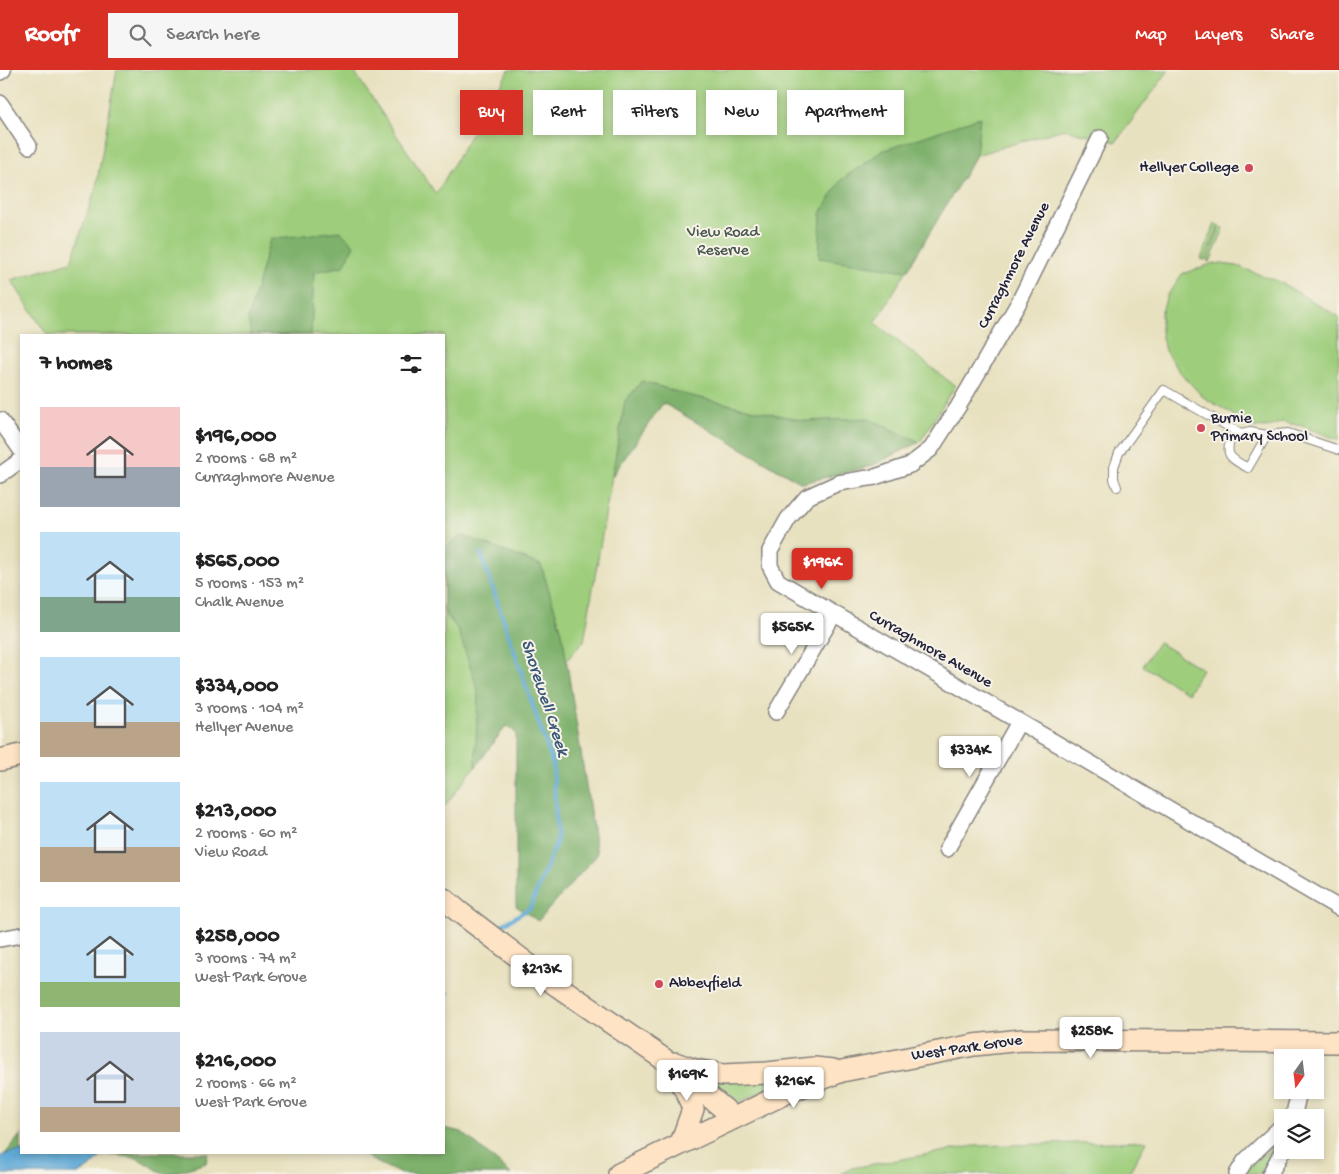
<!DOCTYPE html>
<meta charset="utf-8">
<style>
body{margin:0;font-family:"Gochi Hand",sans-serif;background:#f6f6f6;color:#222;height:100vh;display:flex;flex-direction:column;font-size:19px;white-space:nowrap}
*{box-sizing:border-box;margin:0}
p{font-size:16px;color:#767676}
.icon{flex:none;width:28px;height:28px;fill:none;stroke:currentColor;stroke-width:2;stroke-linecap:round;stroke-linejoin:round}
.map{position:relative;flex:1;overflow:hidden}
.drawer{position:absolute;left:20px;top:264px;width:425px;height:820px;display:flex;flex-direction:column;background:#fff;border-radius:0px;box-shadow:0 2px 8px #0003}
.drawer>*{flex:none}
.top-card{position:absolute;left:460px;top:20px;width:475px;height:45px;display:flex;gap:10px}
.needle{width:32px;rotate:194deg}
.buttons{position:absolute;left:1274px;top:979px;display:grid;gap:10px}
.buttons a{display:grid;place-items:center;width:50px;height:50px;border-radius:0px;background:#fff;box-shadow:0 2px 8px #0003;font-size:25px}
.price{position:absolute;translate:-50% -42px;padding:0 11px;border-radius:5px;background:#fff;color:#222;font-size:16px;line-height:32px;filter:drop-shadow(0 1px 2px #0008)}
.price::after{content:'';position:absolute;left:50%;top:30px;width:15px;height:11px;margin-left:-8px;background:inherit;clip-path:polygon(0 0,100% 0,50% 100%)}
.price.active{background:#d93025;color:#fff}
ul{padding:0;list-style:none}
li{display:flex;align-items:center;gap:15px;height:125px;padding:0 20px}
li span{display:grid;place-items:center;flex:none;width:140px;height:100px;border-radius:0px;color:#555}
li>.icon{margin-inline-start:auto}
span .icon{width:60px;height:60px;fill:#fffc;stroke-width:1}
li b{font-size:21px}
h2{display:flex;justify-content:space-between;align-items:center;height:60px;padding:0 20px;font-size:21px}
.tag{padding:0 18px;border-radius:0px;background:#fff;box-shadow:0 2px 8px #0003;font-size:18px;line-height:45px}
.tag.active{background:#d93025;color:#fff}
header{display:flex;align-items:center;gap:30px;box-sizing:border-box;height:70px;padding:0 25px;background:#d93025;color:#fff}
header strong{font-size:24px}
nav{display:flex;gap:28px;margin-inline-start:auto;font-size:18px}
.search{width:350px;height:45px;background:#f6f6f6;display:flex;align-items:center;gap:12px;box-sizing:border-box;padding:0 18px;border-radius:0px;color:#767676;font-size:19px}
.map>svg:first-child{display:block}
.green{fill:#9ece7c;stroke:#60785c}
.forest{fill:#7eb16c;stroke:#506a54}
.water{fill:#5ea9d6;stroke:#406688}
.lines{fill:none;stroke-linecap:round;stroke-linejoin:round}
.stream{stroke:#5ea9d6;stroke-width:4}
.lane-casing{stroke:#85827e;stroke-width:10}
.street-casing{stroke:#85827e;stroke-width:18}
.secondary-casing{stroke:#85827e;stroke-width:24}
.lane{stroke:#fff;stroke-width:8}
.street{stroke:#fff;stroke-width:15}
.secondary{stroke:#fee4c5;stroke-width:21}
.poi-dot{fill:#d1495b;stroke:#f7f3e8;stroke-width:2}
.labels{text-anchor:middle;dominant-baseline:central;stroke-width:4;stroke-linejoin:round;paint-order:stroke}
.poi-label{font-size:16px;fill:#22223b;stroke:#f7f3e8;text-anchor:start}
.park-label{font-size:16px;fill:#47564e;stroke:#f7f3e8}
.street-label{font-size:16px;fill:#22223b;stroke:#f7f3e8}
.water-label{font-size:18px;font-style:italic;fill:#3a5879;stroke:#f7f3e8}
</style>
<header>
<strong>Roofr</strong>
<div class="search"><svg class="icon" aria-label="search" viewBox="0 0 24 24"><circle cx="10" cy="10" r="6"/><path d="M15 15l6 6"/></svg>Search here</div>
<nav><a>Map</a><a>Layers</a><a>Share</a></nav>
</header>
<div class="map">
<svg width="1339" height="1104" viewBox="0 0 1339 1104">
<rect width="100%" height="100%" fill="#f7f3e8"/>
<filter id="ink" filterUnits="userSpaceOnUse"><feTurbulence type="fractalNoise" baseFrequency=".02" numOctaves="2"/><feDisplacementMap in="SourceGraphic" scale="10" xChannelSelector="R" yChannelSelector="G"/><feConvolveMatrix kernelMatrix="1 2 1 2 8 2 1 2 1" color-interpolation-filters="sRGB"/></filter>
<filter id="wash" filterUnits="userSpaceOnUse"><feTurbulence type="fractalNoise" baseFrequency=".0096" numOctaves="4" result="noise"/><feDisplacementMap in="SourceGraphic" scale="20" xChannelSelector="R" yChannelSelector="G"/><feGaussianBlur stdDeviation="1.12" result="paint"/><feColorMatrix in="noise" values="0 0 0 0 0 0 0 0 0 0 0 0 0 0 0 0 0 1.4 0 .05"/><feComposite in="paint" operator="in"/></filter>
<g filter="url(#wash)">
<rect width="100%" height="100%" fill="#e8e1c0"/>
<!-- green -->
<path class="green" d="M117 0H353L436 124 509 0H1169L1116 72 1064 59 976 85 875 253 955 316 920 372 871 396 802 413 663 333 612 406 584 571 507 655 444 737V265H47L11 210 71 192 96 117Z
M1215 154 1219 156 1205 190 1201 189Z
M1220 157 1224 158 1210 192 1207 191Z
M1214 193 1237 196 1280 212 1339 247V370L1302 356 1282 352 1266 358 1242 356 1232 344 1203 327 1180 302 1165 281 1161 262V244L1167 226 1182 204Z
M1158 572 1202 599 1188 623 1143 596Z
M794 1006 739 1032 713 1010Z
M1147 1071 1128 1104H840L852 1098 974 1076Z
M1274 1076 1260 1104H1243L1245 1100Z"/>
<!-- forest -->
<path class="forest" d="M980 47 976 85 907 201 819 188 821 143 841 110 882 81Z
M340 161 354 175 344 196 314 202 311 265H251L248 249 270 169Z
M642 311 687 325 805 351 867 348 920 372 871 396 802 413 663 333 612 406 625 331Z
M461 465 541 495 562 562 597 785 538 851 516 836V663L506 655 475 698 478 621 458 560 444 542V479Z
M444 1058 462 1062 511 1104H401L372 1090 362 1083 444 1082Z
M21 1064V1081L5 1084Z
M103 1083H208L206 1093 170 1104H164L137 1088 104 1084Z"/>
<!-- water -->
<path class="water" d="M21 1081V1082H103L104 1084 91 1097 78 1104H0V1087L5 1084Z"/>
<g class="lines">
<!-- stream -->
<path class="stream" d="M481 484 553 695 557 771 530 838 502 855
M444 924 448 923
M100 1084 112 1082"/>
</g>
</g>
<g filter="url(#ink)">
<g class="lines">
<!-- lane casing -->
<g class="lane-casing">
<path id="lane" d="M1267 365 1248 398C1232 389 1223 386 1232 366L1250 362 1267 365 1288 363 1339 380
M1117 417 1114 409V397L1119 383 1164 320 1241 364"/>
</g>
<!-- street casing -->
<g class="street-casing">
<path id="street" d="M0 2 3 0
M0 33 29 76
M1100 68 1019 232 958 337 931 379 910 395 875 407 838 413 807 427 788 449 770 481V496L778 511 1339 838
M0 350 21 380
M0 405 21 390
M776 642 834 544
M947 779 1019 652
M0 869 21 865
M1298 988 1299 972
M1293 1048 1298 1026V1020
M1237 1104 1245 1091 1282 1056
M1270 1104 1283 1080"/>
</g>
<!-- secondary casing -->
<g class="secondary-casing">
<path id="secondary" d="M0 690 21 685
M444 829 458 841 546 908 665 990 724 1039 733 1048
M675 993 695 1000 723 1005 767 1003 814 998 833 1000
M675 1005 687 1022 693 1039 681 1073
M619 1104 790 1021 842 1001 974 975 1022 970 1339 972"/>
</g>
<!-- lane -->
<use href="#lane" class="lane"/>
<!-- street -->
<use href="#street" class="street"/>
<!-- secondary -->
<use href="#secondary" class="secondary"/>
</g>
</g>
<!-- markers -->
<g class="poi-dot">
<circle cx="1249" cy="98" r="5"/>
<circle cx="1201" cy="358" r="5"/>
<circle cx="659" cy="914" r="5"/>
</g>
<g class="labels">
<!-- poi labels -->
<g class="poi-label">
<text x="1239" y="98" text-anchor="end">Hellyer College</text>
<text x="1211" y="349">Burnie<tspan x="1211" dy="18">Primary School</tspan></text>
<text x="669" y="914">Abbeyfield</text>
</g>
<!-- park labels -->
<g class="park-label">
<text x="723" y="163">View Road<tspan x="723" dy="18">Reserve</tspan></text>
</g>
<!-- street labels -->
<g class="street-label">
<text transform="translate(1015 196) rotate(-63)">Curraghmore Avenue</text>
<text transform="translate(930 580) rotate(30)">Curraghmore Avenue</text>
<text transform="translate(967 979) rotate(-8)">West Park Grove</text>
</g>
<!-- water labels -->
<g class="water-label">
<text transform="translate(544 628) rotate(72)">Shorewell Creek</text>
</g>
</g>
</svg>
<div class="buttons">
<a><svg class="needle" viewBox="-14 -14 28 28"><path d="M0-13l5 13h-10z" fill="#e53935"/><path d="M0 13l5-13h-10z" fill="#767676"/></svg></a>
<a><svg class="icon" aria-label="layers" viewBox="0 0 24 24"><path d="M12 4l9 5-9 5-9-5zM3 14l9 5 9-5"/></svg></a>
</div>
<b class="price active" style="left:822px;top:520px">$196K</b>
<b class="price" style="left:792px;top:585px">$565K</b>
<b class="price" style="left:970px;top:708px">$334K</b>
<b class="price" style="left:541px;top:927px">$213K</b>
<b class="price" style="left:1091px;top:989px">$258K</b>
<b class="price" style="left:687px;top:1032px">$169K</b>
<b class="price" style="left:794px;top:1039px">$216K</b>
<div class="top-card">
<a class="tag active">Buy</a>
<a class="tag">Rent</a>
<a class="tag">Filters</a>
<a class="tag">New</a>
<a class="tag">Apartment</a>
</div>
<section class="drawer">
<h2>7 homes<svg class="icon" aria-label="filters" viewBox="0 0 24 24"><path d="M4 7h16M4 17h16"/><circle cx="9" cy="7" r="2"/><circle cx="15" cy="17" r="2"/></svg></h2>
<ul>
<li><span style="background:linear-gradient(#f6c9c9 60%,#9aa5b1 0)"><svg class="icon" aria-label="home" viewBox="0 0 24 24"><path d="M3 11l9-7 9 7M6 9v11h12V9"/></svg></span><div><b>$196,000</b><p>2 rooms · 68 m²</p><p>Curraghmore Avenue</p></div></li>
<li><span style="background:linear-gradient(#bfe0f5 65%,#7fa58c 0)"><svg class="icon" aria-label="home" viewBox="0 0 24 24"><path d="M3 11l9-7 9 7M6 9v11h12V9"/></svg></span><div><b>$565,000</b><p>5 rooms · 153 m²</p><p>Chalk Avenue</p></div></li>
<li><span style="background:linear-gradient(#bfe0f5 65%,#b9a48a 0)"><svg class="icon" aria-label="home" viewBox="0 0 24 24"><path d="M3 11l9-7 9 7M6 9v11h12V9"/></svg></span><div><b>$334,000</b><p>3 rooms · 104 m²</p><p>Hellyer Avenue</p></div></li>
<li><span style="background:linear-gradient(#bfe0f5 65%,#b9a48a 0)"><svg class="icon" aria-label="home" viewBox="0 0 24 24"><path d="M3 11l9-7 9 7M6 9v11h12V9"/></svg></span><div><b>$213,000</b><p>2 rooms · 60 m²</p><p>View Road</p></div></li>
<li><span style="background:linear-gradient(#bfe0f5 75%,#8fb573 0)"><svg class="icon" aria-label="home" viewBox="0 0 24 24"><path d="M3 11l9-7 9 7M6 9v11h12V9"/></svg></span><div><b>$258,000</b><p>3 rooms · 74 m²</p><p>West Park Grove</p></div></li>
<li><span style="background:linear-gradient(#c9d6e8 75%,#b9a48a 0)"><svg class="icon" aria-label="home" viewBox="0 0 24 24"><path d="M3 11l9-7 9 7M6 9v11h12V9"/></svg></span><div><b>$216,000</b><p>2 rooms · 66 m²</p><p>West Park Grove</p></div></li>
</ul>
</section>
</div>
